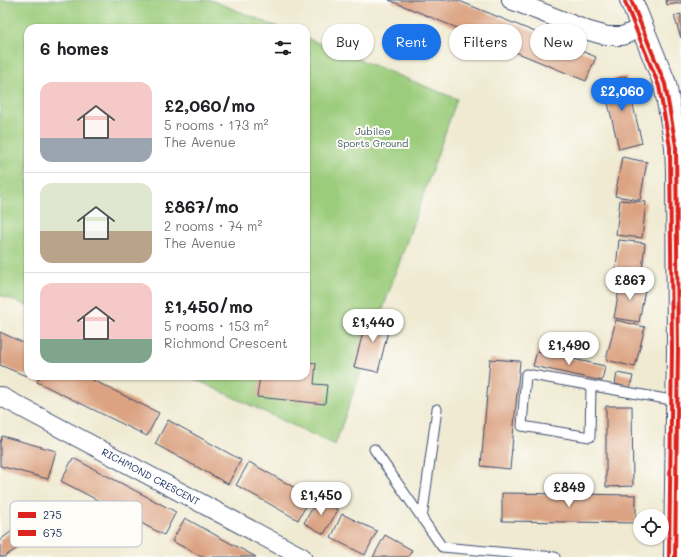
<!DOCTYPE html>
<meta charset="utf-8">
<style>
body{margin:0;font-family:Mali,sans-serif;background:#f6f6f6;color:#202124;height:100vh;display:flex;flex-direction:column;font-size:15px;white-space:nowrap}
*{box-sizing:border-box;margin:0}
p{font-size:13px;color:#757577}
.icon{flex:none;width:22px;height:22px;fill:none;stroke:currentColor;stroke-width:2;stroke-linecap:round;stroke-linejoin:round}
.map{position:relative;flex:1;overflow:hidden}
.details{position:absolute;left:24px;top:24px;width:286px;height:356px;display:flex;flex-direction:column;background:#fff;border-radius:12px;box-shadow:0 1px 3px #0004}
.details>*{flex:none}
.banner{position:absolute;left:322px;top:24px;width:299px;height:36px;display:flex;gap:8px}
.controls{position:absolute;left:633px;top:509px;display:grid;gap:8px}
.controls a{display:grid;place-items:center;width:36px;height:36px;border-radius:50%;background:#fff;box-shadow:0 1px 3px #0004;font-size:20px}
.price{position:absolute;translate:-50% -34px;padding:0 9px;border-radius:14px;background:#fff;color:#222;font-size:13px;line-height:26px;filter:drop-shadow(0 1px 2px #0008)}
.price::after{content:'';position:absolute;left:50%;top:24px;width:12px;height:9px;margin-left:-6px;background:inherit;clip-path:polygon(0 0,100% 0,50% 100%)}
.price.on{background:#1a73e8;color:#fff}
ul{padding:0;list-style:none}
li{display:flex;align-items:center;gap:12px;height:100px;padding:0 16px}
li+li{border-top:1px solid #e0e0e0}
li span{display:grid;place-items:center;flex:none;width:112px;height:80px;border-radius:12px;color:#555}
li>.icon{margin-inline-start:auto}
span .icon{width:48px;height:48px;fill:#fffc;stroke-width:1}
li b{font-size:17px}
h2{display:flex;justify-content:space-between;align-items:center;height:48px;padding:0 16px;font-size:17px}
.tag{padding:0 14px;border-radius:18px;background:#fff;box-shadow:0 1px 3px #0004;font-size:14px;line-height:36px}
.tag.on{background:#1a73e8;color:#fff}
.map>svg:first-child{display:block}
.green{fill:#9bcc7b;stroke:#5b7e6c}
.building{fill:#dba382}
.lines{fill:none;stroke-linecap:round;stroke-linejoin:round}
.lane-casing{stroke:#3b4b6f;stroke-width:11}
.street-casing{stroke:#3b4b6f;stroke-width:20}
.secondary-casing{stroke:#3b4b6f;stroke-width:24}
.lane{stroke:#fff;stroke-width:9}
.street{stroke:#fff;stroke-width:18}
.secondary{stroke:#fff;stroke-width:22}
.bus-1-casing{stroke:#fdfcf7;stroke-width:7}
.bus-2-casing{stroke:#fdfcf7;stroke-width:7}
.bus-1{stroke:#dc241f;stroke-width:4}
.bus-2{stroke:#dc241f;stroke-width:4}
.labels{text-anchor:middle;dominant-baseline:central;stroke-width:4;stroke-linejoin:round;paint-order:stroke}
.park-label{font-size:10px;fill:#415e67;stroke:#fdfcf7}
.street-label{font-size:10px;fill:#1b2f5e;stroke:#fdfcf7}
.key{fill:#fdfcf7;stroke:#b9bec9;stroke-width:1}
.key-label{font-size:11px;fill:#1b2f5e}
</style>
<div class="map">
<svg width="681" height="557" viewBox="0 0 681 557">
<rect width="100%" height="100%" fill="#fdfcf7"/>
<filter id="ink" filterUnits="userSpaceOnUse"><feTurbulence type="fractalNoise" baseFrequency=".025" numOctaves="2"/><feDisplacementMap in="SourceGraphic" scale="8" xChannelSelector="R" yChannelSelector="G"/><feConvolveMatrix kernelMatrix="1 2 1 2 8 2 1 2 1" color-interpolation-filters="sRGB"/></filter>
<filter id="wash" filterUnits="userSpaceOnUse"><feTurbulence type="fractalNoise" baseFrequency=".012" numOctaves="4" result="noise"/><feDisplacementMap in="SourceGraphic" scale="16" xChannelSelector="R" yChannelSelector="G"/><feGaussianBlur stdDeviation="0.9" result="paint"/><feColorMatrix in="noise" values="0 0 0 0 0 0 0 0 0 0 0 0 0 0 0 0 0 1.4 0 .05"/><feComposite in="paint" operator="in"/></filter>
<g filter="url(#wash)">
<rect width="100%" height="100%" fill="#efead1"/>
<!-- green -->
<path class="green" d="M0 0H211L280 28H28V306L0 295Z
M306 38 457 99 335 445 188 376H306Z"/>
<g id="blocks">
<!-- building -->
<path class="building" d="M389 0H457L596 57 586 81Z
M666 0H681V3L667 5Z
M681 14V38L674 16Z
M626 76 642 143 619 149 603 82Z
M622 157 647 162 640 200 615 196Z
M620 200 646 202 642 238 616 235Z
M619 240 645 243 641 280 615 277Z
M621 279 646 284 639 322 614 318Z
M368 313 391 319 378 372 354 367Z
M616 320 645 327 635 367 606 360Z
M0 332 28 345V372L26 376 0 365Z
M537 351 605 366 602 381 533 366Z
M490 359 520 361 510 469 481 466Z
M306 362 316 363 314 384 327 385 325 404 257 397 260 376H306Z
M617 373 633 376 630 388 615 384Z
M40 376H85L159 413 147 436 37 382Z
M606 406H632L633 486 606 487Z
M168 420 241 460 228 484 155 444Z
M2 436 56 451 48 479 0 466V443Z
M73 458 176 512 164 535 61 481Z
M249 462 311 497 298 520 236 485Z
M502 493 636 495V523L502 521Z
M318 498 338 510 324 534 304 523Z
M342 514 377 531 365 555 331 538Z
M185 518 219 537 256 557H202L172 541Z
M12 531 22 545 4 557H0V540Z
M385 535 412 550 408 557H373Z"/>
</g>
</g>
<g filter="url(#ink)">
<use href="#blocks" fill-opacity="0" stroke="#3b4b6f" stroke-width="1"/>
<g class="lines">
<!-- lane casing -->
<g class="lane-casing">
<path id="lane" d="M591 386 590 437 522 426 526 374 677 401
M374 449 442 547 555 557
M422 519 437 409"/>
</g>
<!-- street casing -->
<g class="street-casing">
<g id="street">
<path d="M511 0 589 31 607 36H622L642 28"/>
<path id="s1" d="M0 396 302 557"/>
</g>
</g>
<!-- secondary casing -->
<g class="secondary-casing">
<path id="secondary" d="M631 0 661 74 665 84 676 146 677 171 678 350 675 557"/>
</g>
<!-- lane -->
<use href="#lane" class="lane"/>
<!-- street -->
<use href="#street" class="street"/>
<!-- secondary -->
<use href="#secondary" class="secondary"/>
<!-- bus-1 casing -->
<g class="bus-1-casing">
<path id="bus-1" d="M631 0 665 84 676 146 678 350 675 557"/>
</g>
<!-- bus-2 casing -->
<g class="bus-2-casing">
<path id="bus-2" d="M625 2 659 86 670 147 672 350 669 557"/>
</g>
<!-- bus-1 -->
<use href="#bus-1" class="bus-1"/>
<!-- bus-2 -->
<use href="#bus-2" class="bus-2"/>
</g>
</g>
<g class="labels">
<!-- park labels -->
<g class="park-label">
<text x="373" y="131">Jubilee<tspan x="373" dy="12">Sports Ground</tspan></text>
</g>
<!-- street labels -->
<g class="street-label">
<text stroke="none"><textPath href="#s1" startOffset="171">RICHMOND CRESCENT</textPath></text>
</g>
</g>
<!-- legend -->
<rect x="10" y="501" width="132" height="46" rx="6" class="key"/>
<rect x="18" y="512" width="18" height="6" fill="#dc241f"/>
<rect x="18" y="530" width="18" height="6" fill="#dc241f"/>
<g class="key-label">
<text x="43" y="519">275</text>
<text x="43" y="537">675</text>
</g>
</svg>
<div class="controls">
<a><svg class="icon" aria-label="locate" viewBox="0 0 24 24"><circle cx="12" cy="12" r="6"/><path d="M12 2v4M12 18v4M2 12h4M18 12h4"/></svg></a>
</div>
<b class="price on" style="left:622px;top:112px">£2,060</b>
<b class="price" style="left:630px;top:301px">£867</b>
<b class="price" style="left:373px;top:343px">£1,440</b>
<b class="price" style="left:569px;top:366px">£1,490</b>
<b class="price" style="left:569px;top:508px">£849</b>
<b class="price" style="left:321px;top:516px">£1,450</b>
<div class="banner">
<a class="tag">Buy</a>
<a class="tag on">Rent</a>
<a class="tag">Filters</a>
<a class="tag">New</a>
</div>
<section class="details">
<h2>6 homes<svg class="icon" aria-label="filters" viewBox="0 0 24 24"><path d="M4 7h16M4 17h16"/><circle cx="9" cy="7" r="2"/><circle cx="15" cy="17" r="2"/></svg></h2>
<ul>
<li><span style="background:linear-gradient(#f6c9c9 70%,#9aa5b1 0)"><svg class="icon" aria-label="home" viewBox="0 0 24 24"><path d="M3 11l9-7 9 7M6 9v11h12V9"/></svg></span><div><b>£2,060/mo</b><p>5 rooms · 173 m²</p><p>The Avenue</p></div></li>
<li><span style="background:linear-gradient(#dfe7d0 60%,#b9a48a 0)"><svg class="icon" aria-label="home" viewBox="0 0 24 24"><path d="M3 11l9-7 9 7M6 9v11h12V9"/></svg></span><div><b>£867/mo</b><p>2 rooms · 74 m²</p><p>The Avenue</p></div></li>
<li><span style="background:linear-gradient(#f6c9c9 70%,#7fa58c 0)"><svg class="icon" aria-label="home" viewBox="0 0 24 24"><path d="M3 11l9-7 9 7M6 9v11h12V9"/></svg></span><div><b>£1,450/mo</b><p>5 rooms · 153 m²</p><p>Richmond Crescent</p></div></li>
</ul>
</section>
</div>
